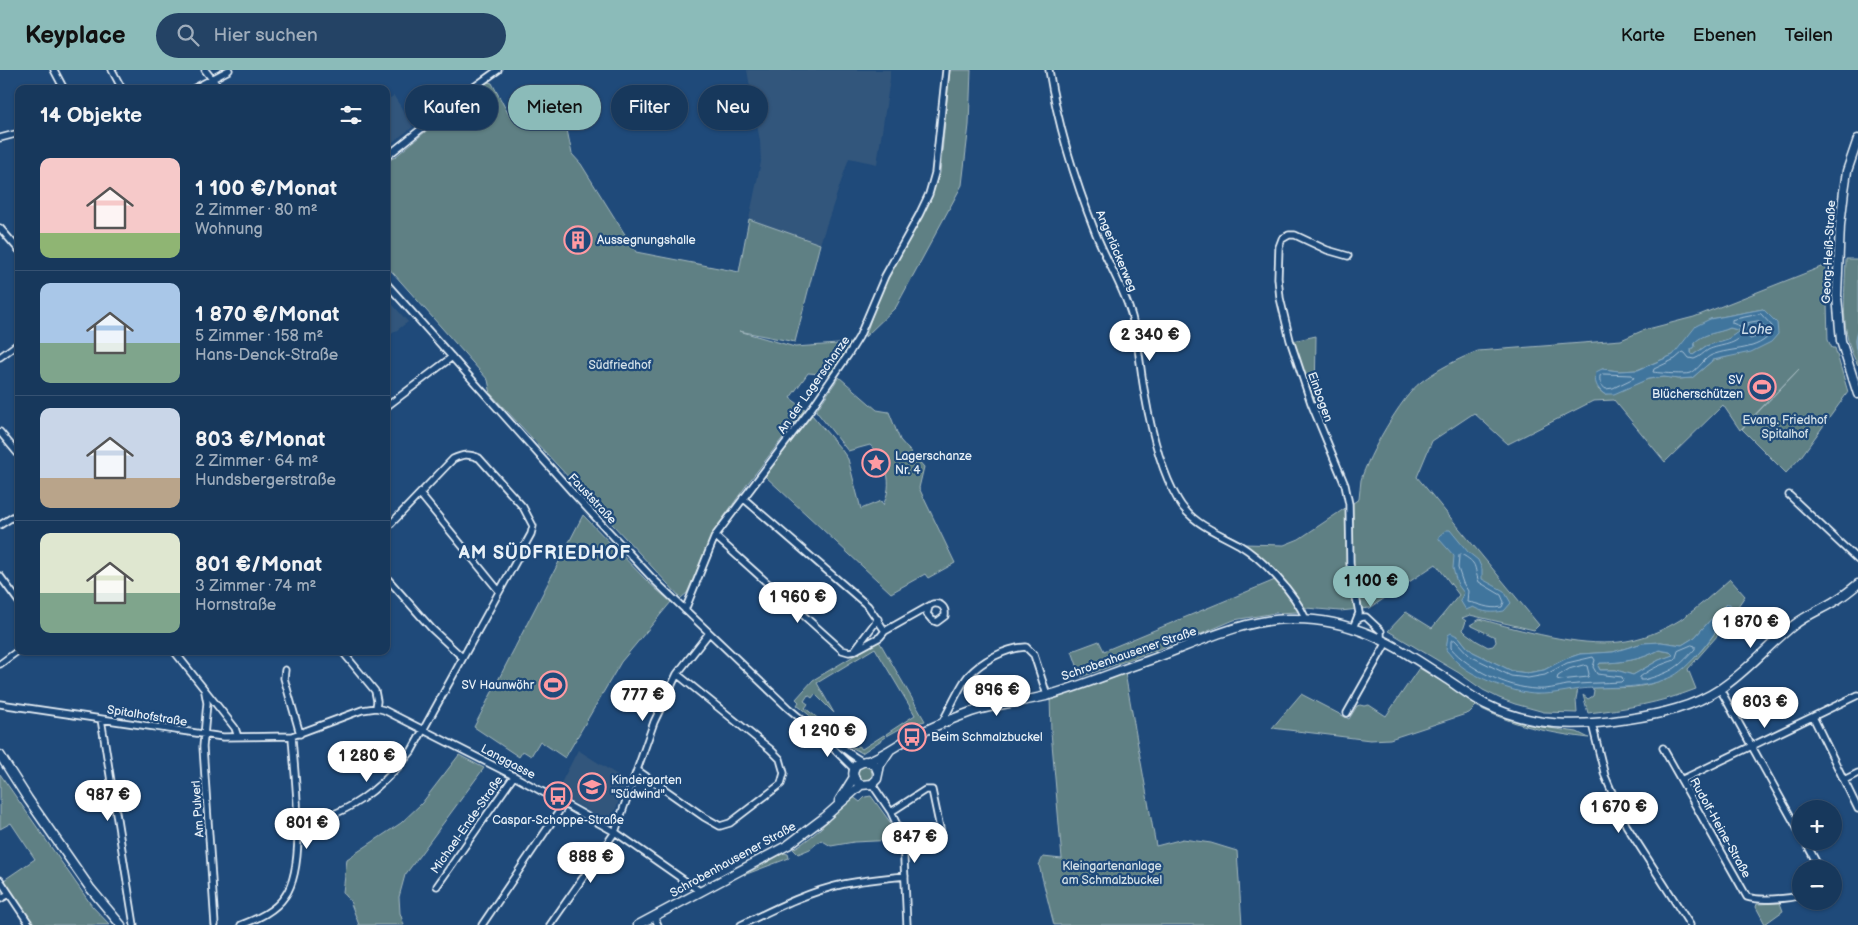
<!DOCTYPE html>
<html lang="de">
<meta charset="utf-8">
<style>
body{margin:0;font-family:"Balsamiq Sans",sans-serif;background:#244365;color:#f1f3f6;height:100vh;display:flex;flex-direction:column;font-size:19px;white-space:nowrap}
*{box-sizing:border-box;margin:0}
p{font-size:16px;color:#9eacbb}
.icon{flex:none;width:28px;height:28px;fill:none;stroke:currentColor;stroke-width:2;stroke-linecap:round;stroke-linejoin:round}
.map{position:relative;flex:1;overflow:hidden}
.details{position:absolute;left:15px;top:15px;width:375px;height:570px;display:flex;flex-direction:column;background:#17385c;border-radius:10px;box-shadow:0 1px 4px #0004,0 0 0 1px #365272}
.details>*{flex:none}
.top-card{position:absolute;left:405px;top:15px;width:475px;height:45px;display:flex;gap:10px}
.tools{position:absolute;left:1792px;top:730px;display:grid;gap:10px}
.tools a{display:grid;place-items:center;width:50px;height:50px;border-radius:50%;background:#17385c;box-shadow:0 1px 4px #0004,0 0 0 1px #365272;font-size:25px}
.price{position:absolute;translate:-50% -42px;padding:0 11px;border-radius:18px;background:#fff;color:#222;font-size:16px;line-height:32px;filter:drop-shadow(0 1px 2px #0008)}
.price::after{content:'';position:absolute;left:50%;top:30px;width:15px;height:11px;margin-left:-8px;background:inherit;clip-path:polygon(0 0,100% 0,50% 100%)}
.price.active{background:#8bbbb9;color:#111}
ul{padding:0;list-style:none}
li{display:flex;align-items:center;gap:15px;height:125px;padding:0 25px}
li+li{border-top:1px solid #365272}
li span{display:grid;place-items:center;flex:none;width:140px;height:100px;border-radius:10px;color:#555}
li>.icon{margin-inline-start:auto}
span .icon{width:60px;height:60px;fill:#fffc;stroke-width:1}
li b{font-size:21px}
h2{display:flex;justify-content:space-between;align-items:center;height:60px;padding:0 25px;font-size:21px}
.pill{padding:0 18px;border-radius:22px;background:#17385c;box-shadow:0 1px 4px #0004,0 0 0 1px #365272;font-size:18px;line-height:45px}
.pill.active{background:#8bbbb9;color:#111}
header{display:flex;align-items:center;gap:30px;box-sizing:border-box;height:70px;padding:0 25px;background:#8bbbb9;color:#111}
header strong{font-size:24px}
nav{display:flex;gap:28px;margin-inline-start:auto;font-size:18px}
.search{width:350px;height:45px;background:#244365;display:flex;align-items:center;gap:12px;box-sizing:border-box;padding:0 18px;border-radius:28px;color:#9eacbb;font-size:19px}
.map>svg:first-child{display:block}
.built{fill:#32567c}
.green{fill:#5f8084;stroke:#a4b8be;fill-rule:evenodd}
.water{fill:#40759d;stroke:#83a7c1;fill-rule:evenodd}
.lines{fill:none;stroke-linecap:round;stroke-linejoin:round}
.shore{stroke:#a5bfd4;stroke-width:1}
.stream{stroke:#83a7c1;stroke-width:2}
.street-casing{stroke:#e8f1f8;stroke-width:9}
.secondary-casing{stroke:#e8f1f8;stroke-width:11}
.street{stroke:#1f4a7a;stroke-width:5.5}
.secondary{stroke:#1f4a7a;stroke-width:8}
.labels{text-anchor:middle;dominant-baseline:central;stroke-width:4.5;stroke-linejoin:round;paint-order:stroke}
.poi-label{font-size:12px;fill:#e8f1f8;stroke:#1f4a7a;text-anchor:start}
.street-label{font-size:12px;fill:#e8f1f8;stroke:#1f4a7a}
.park-label{font-size:12px;fill:#d3e0e7;stroke:#1f4a7a}
.water-label{font-size:14px;font-style:italic;fill:#cfdeea;stroke:#1f4a7a}
.district-label{font-size:18px;font-weight:bold;letter-spacing:1px;fill:#e8f1f8;stroke:#1f4a7a}
</style>
<header>
<strong>Keyplace</strong>
<div class="search"><svg class="icon" aria-label="search" viewBox="0 0 24 24"><circle cx="10" cy="10" r="6"/><path d="M15 15l6 6"/></svg>Hier suchen</div>
<nav><a>Karte</a><a>Ebenen</a><a>Teilen</a></nav>
</header>
<div class="map">
<svg width="1858" height="855" viewBox="0 0 1858 855">
<rect width="100%" height="100%" fill="#1f4a7a"/>
<filter id="ink" filterUnits="userSpaceOnUse"><feTurbulence type="fractalNoise" baseFrequency=".02" numOctaves="2"/><feDisplacementMap in="SourceGraphic" scale="10" xChannelSelector="R" yChannelSelector="G"/><feConvolveMatrix kernelMatrix="1 2 1 2 8 2 1 2 1" color-interpolation-filters="sRGB"/></filter>
<g filter="url(#ink)">
<!-- built -->
<path class="built" d="M747 0H890V9L877 94 849 88 820 174 749 149 761 92 760 71Z
M394 26 413 57 386 77V30Z
M386 227 408 252 386 268Z
M578 680 627 711 610 753 556 723Z"/>
<!-- green -->
<path class="green" d="M950 0H971L969 55 962 115 896 237 865 267 875 237 891 202 931 128 940 103Z
M488 12 492 13 510 47 560 26 572 84 581 94 636 182 739 202 749 149 820 174 795 272 739 261 795 277 852 273 833 305 808 303 790 328 805 339 748 413 714 461 687 523 681 528 491 324 488 310 386 195V92L395 87 484 13Z
M1846 189H1858V295C1839 264 1845 223 1846 189Z
M1826 195 1828 270 1832 278H1835L1848 322 1800 388 1786 403 1742 359 1799 299 1740 360 1723 335 1665 392 1614 330 1593 331 1508 374 1474 343 1432 371 1417 407 1539 555 1534 560 1470 545 1462 548 1466 551 1463 560 1466 563 1477 571 1488 577 1493 576 1496 572 1495 567 1470 555 1480 549C1520 560 1579 577 1619 572 1640 570 1662 561 1680 550 1698 538 1714 523 1730 509L1745 526 1718 565 1688 599 1696 619C1660 633 1625 639 1588 643L1583 625 1588 629 1593 626 1594 620 1591 618C1608 617 1629 619 1646 615 1686 607 1710 573 1730 539L1727 534 1713 547 1695 567 1682 575 1661 572 1643 573 1613 582 1580 584 1565 589 1544 600 1527 603 1512 601 1473 582 1467 577 1459 567 1491 611 1514 619 1536 624 1578 619 1576 629 1577 643 1544 642 1515 634 1499 628 1483 620 1459 603 1388 561 1406 542 1432 558 1459 525 1436 494 1370 538 1340 541 1306 538 1260 485 1244 474 1284 475 1299 469 1359 429C1360 423 1360 416 1361 410 1368 386 1401 327 1421 312 1438 299 1458 289 1478 281L1621 270 1644 260 1694 247ZM1763 239 1727 287 1713 290 1692 308 1678 309 1664 307 1648 309 1614 323 1604 324 1598 319 1602 299 1619 301 1637 300 1673 285 1710 249Z
M1730 258 1738 260 1739 262 1728 269 1706 276 1693 285 1691 283C1691 263 1717 264 1730 258Z
M1316 266 1315 334 1293 271Z
M839 307 877 340 889 342 900 370 924 397 919 418 955 493 928 508 925 504 891 523 765 406 812 345 841 379 848 389 861 439 881 431 883 435C894 413 887 392 870 375L848 381 816 341Z
M583 445 648 512 671 532 621 592 565 688 540 671 531 686 523 681 519 687 474 657Z
M1275 510 1298 537V542L1275 543 1234 550 1201 564 1081 607 1072 581 1099 571 1104 581Z
M879 571 925 651 903 657 887 666 886 664 915 645 875 578 817 613 834 643 815 624 812 628 808 625 804 631 808 634 805 638 820 650 823 648 820 654 797 635 799 632 796 629 813 610Z
M1659 580 1670 582 1674 585 1659 590 1633 605 1616 600H1600L1598 596 1600 593C1620 593 1641 590 1659 580Z
M1419 598 1494 642 1542 657 1577 662 1589 668C1548 663 1512 655 1476 636L1469 643 1390 669 1370 670 1272 658 1301 624 1349 649 1357 636 1360 635 1364 636 1369 635 1386 646Z
M1125 603 1156 776 1183 769 1211 773 1237 781 1242 855H1054L1039 795 1043 787 1062 789 1051 662 1050 627Z
M831 656H833L831 659 855 678 858 676 862 679 884 665 886 667 862 683 849 676 828 660Z
M459 685 484 698 405 805 399 827 400 843 404 855H359L350 831 343 822 347 789 401 753 422 733Z
M856 704a8 8 0 1 1 16 0a8 8 0 1 1-16 0Z
M0 704 92 836 110 855H34L4 810 35 789 11 753 0 759Z
M852 726 860 732 865 727 871 726 890 752 896 770 854 772 831 776 821 770 810 779 798 784 793 779C818 765 832 746 852 726Z
M784 783 788 784 789 788 744 805Z
M1780 833 1783 841 1765 854 1756 837 1757 834Z"/>
<!-- water -->
<path class="water" d="M1763 239 1777 253 1778 264 1771 272 1751 282 1713 290 1692 308 1678 309 1664 307 1648 309 1614 324H1604C1596 317 1594 312 1596 302L1602 299 1619 301 1638 300 1673 285 1696 256 1710 249ZM1730 258 1738 260V262L1728 269 1706 276 1693 285 1691 283V279L1695 277 1694 273C1705 262 1717 264 1730 258Z
M1446 460H1450L1468 482 1478 490 1482 499V509L1504 521 1511 533 1504 541C1492 543 1484 543 1473 537L1466 540 1460 530 1464 523 1458 515 1455 506 1453 498 1454 486 1439 469V466Z
M1727 534H1730L1731 536C1722 556 1692 596 1673 606 1649 618 1620 617 1594 618 1575 618 1555 625 1536 624 1517 624 1473 607 1459 594 1454 590 1450 584 1446 580L1448 565 1451 563 1459 567 1467 577 1473 582 1512 601 1527 603 1544 600 1565 589 1580 584 1613 582 1643 573 1661 572 1682 575 1695 567 1713 547ZM1659 580 1670 582 1673 585 1659 590 1633 605 1616 600H1600L1598 596 1600 593C1620 593 1641 590 1659 580Z"/>
<g class="lines">
<!-- shore -->
<path class="shore" d="M1761 244 1772 256V262C1758 282 1732 277 1712 285 1704 288 1699 299 1691 303 1687 305 1657 303 1653 302L1654 299 1675 289 1683 282 1685 283 1689 288 1694 289C1700 287 1703 283 1708 280 1720 274 1738 276 1743 262L1740 256 1732 253V250Z
M1759 251 1766 258V261L1763 264 1750 269 1748 253Z
M1603 304 1632 305 1634 308 1613 318 1606 319C1601 316 1599 311 1600 306Z
M1461 484C1479 494 1473 496 1479 512L1501 525 1504 532 1502 537C1487 540 1480 533 1467 532L1468 521 1463 513 1458 498 1459 486Z
M1455 570 1470 586 1511 606 1528 608 1545 605 1567 593 1593 587 1595 590 1593 597 1597 604 1622 607 1623 610 1621 612C1603 613 1585 613 1567 615 1557 617 1546 620 1536 619 1509 618 1468 599 1451 578V571Z
M1692 575 1695 576V579C1676 600 1671 602 1644 610H1640V607C1650 599 1662 594 1675 590L1678 581Z
M1584 595 1587 596 1589 604 1588 607 1560 610 1557 609 1558 606 1569 599Z"/>
<!-- stream -->
<path class="stream" d="M1858 259C1855 268 1854 274 1858 283"/>
<!-- street casing -->
<g class="street-casing">
<path id="street" d="M54 0 64 19
M112 0 122 19
M205 0 220 19
M1049 0C1058 56 1075 111 1096 164 1107 192 1124 218 1132 247 1139 273 1140 299 1145 325 1151 360 1160 399 1178 430 1191 453 1216 462 1238 474 1263 489 1294 522 1306 549
M193 19 229 0
M0 68 19 63
M386 87 470 20 498 0
M0 158 19 180
M1348 186 1327 180 1295 165H1289L1282 169 1279 177 1278 208 1280 228 1290 270 1311 333 1345 415 1349 434 1350 494 1359 543 1353 558
M386 213 572 422 653 509 788 638 819 664 854 699
M0 287 19 273
M386 337 452 287
M0 362 19 385
M420 424 499 521
M1789 425 1858 490
M743 428 868 536 885 561 933 534C941 533 946 537 945 546L937 552 932 550 927 544 929 537
M0 455 19 443
M715 466 842 580 849 582 854 581 880 567 885 561
M0 506 19 532
M386 507 432 559 462 587
M685 540 715 466 811 339 848 285 859 267 885 206 919 145 929 124 935 103 946 0
M1357 550 1362 547H1366L1381 561V569
M174 581 235 658 238 667
M342 581 375 621 377 631 376 638
M854 581 878 549
M0 594 19 580
M285 600 284 608 300 664
M1720 619 1801 765
M205 622 207 633 203 677 215 855
M0 634 223 667 292 666 362 640 376 638 384 640 514 706 615 762 701 822
M1347 643 1387 572
M1813 647 1858 739
M101 649 134 855
M941 654C949 641 959 617 968 606 982 591 1005 578 1026 577L1034 585 1047 625
M1592 654 1605 706 1626 755 1690 855
M819 664C836 669 847 684 862 691
M1663 678 1747 827C1758 831 1790 829 1801 825
M637 700 704 747 720 756 730 753 781 714 784 703 780 689 770 679 677 604
M1681 710 1858 625
M1844 710 1858 703
M872 714 891 742 903 768 907 855
M891 742 925 720H932L941 763 938 772
M297 752C345 750 382 717 411 682L531 464 533 456 523 437 479 388C469 384 463 384 453 389L386 459
M1805 771 1820 799
M0 810 30 855
M437 816 514 706
M0 829 9 824
M654 846 658 855
M241 855C257 849 275 841 285 826 308 794 294 705 292 666
M482 855 564 734
M550 855 615 762 654 652 677 604 709 563
M741 855C774 839 807 822 844 814 864 810 884 808 905 806"/>
</g>
<!-- secondary casing -->
<g class="secondary-casing">
<path id="secondary" d="M1858 69 1847 101 1844 121 1840 155 1837 226 1841 271 1858 324
M0 685 28 729 90 818 121 855
M868 691C882 686 894 677 906 670 927 659 949 650 971 642 996 634 1021 632 1046 626 1079 617 1111 603 1144 592 1191 576 1238 550 1289 549 1354 547 1396 576 1448 610 1460 618 1472 627 1485 634 1531 657 1578 657 1628 649 1661 644 1693 637 1720 619 1748 601 1768 575 1794 555 1809 543 1826 538 1841 527 1847 523 1853 518 1858 514
M878 702 875 695 865 691 856 695C851 703 853 710 861 715L872 714 877 709 880 695 890 680
M839 731 854 707
M638 855 788 775 825 747 861 715"/>
</g>
<!-- street -->
<use href="#street" class="street"/>
<!-- secondary -->
<use href="#secondary" class="secondary"/>
</g>
</g>
<!-- icons -->
<defs>
<g id="building-ring" transform="scale(1.4375)"><circle r="9.5" fill="#1f4a7a" stroke="#ff9aa2" stroke-width="1.5"/><path d="M-4-6H4V6H1V3H-1V6H-4ZM-2.5-4.3h1.7v1.8h-1.7ZM.8-4.3h1.7v1.8H.8ZM-2.5-1h1.7V.8h-1.7ZM.8-1h1.7V.8H.8Z" fill="#ff9aa2"/></g>
<g id="stadium-ring" transform="scale(1.4375)"><circle r="9.5" fill="#1f4a7a" stroke="#ff9aa2" stroke-width="1.5"/><path d="M0-5a6.5 5 0 1 0 0 10a6.5 5 0 1 0 0-10ZM-3.5-1.8h7v3.6h-7Z" fill="#ff9aa2"/></g>
<g id="sight-ring" transform="scale(1.4375)"><circle r="9.5" fill="#1f4a7a" stroke="#ff9aa2" stroke-width="1.5"/><path d="M0-6L1.8-2.2L6-1.7L2.9 1.2L3.7 5.4L0 3.3L-3.7 5.4L-2.9 1.2L-6-1.7L-1.8-2.2Z" fill="#ff9aa2"/></g>
<g id="bus-ring" transform="scale(1.4375)"><circle r="9.5" fill="#1f4a7a" stroke="#ff9aa2" stroke-width="1.5"/><path d="M-5-6H5V4H4V6H2V4H-2V6H-4V4H-5ZM-3.5-4V0h7V-4ZM-3.5 1.2v1.5H-2V1.2ZM2 1.2v1.5H3.5V1.2Z" fill="#ff9aa2"/></g>
<g id="school-ring" transform="scale(1.4375)"><circle r="9.5" fill="#1f4a7a" stroke="#ff9aa2" stroke-width="1.5"/><path d="M0-5L7-2L0 1L-7-2ZM-4 1L0 2.5L4 1V4Q0 6-4 4Z" fill="#ff9aa2"/></g>
</defs>
<g fill-rule="evenodd">
<use href="#building-ring" x="578" y="170"/>
<use href="#stadium-ring" x="1762" y="317"/>
<use href="#sight-ring" x="876" y="393"/>
<use href="#stadium-ring" x="553" y="615"/>
<use href="#bus-ring" x="912" y="667"/>
<use href="#school-ring" x="592" y="717"/>
<use href="#bus-ring" x="558" y="726"/>
</g>
<g class="labels">
<!-- poi labels -->
<g class="poi-label">
<text x="597" y="170">Aussegnungshalle</text>
<text x="1743" y="310" text-anchor="end">SV<tspan x="1743" dy="14">Blücherschützen</tspan></text>
<text x="895" y="386">Lagerschanze<tspan x="895" dy="14">Nr. 4</tspan></text>
<text x="534" y="615" text-anchor="end">SV Haunwöhr</text>
<text x="931" y="667">Beim Schmalzbuckel</text>
<text x="611" y="710">Kindergarten<tspan x="611" dy="14">"Südwind"</tspan></text>
<text x="558" y="750" text-anchor="middle">Caspar-Schoppe-Straße</text>
</g>
<!-- street labels -->
<g class="street-label">
<text transform="translate(1116 181) rotate(67)">Angerläckerweg</text>
<text transform="translate(1829 182) rotate(-87)">Georg-Heiß-Straße</text>
<text transform="translate(814 315) rotate(-55)">An der Lagerschanze</text>
<text transform="translate(1320 327) rotate(70)">Einbogen</text>
<text transform="translate(592 429) rotate(47)">Fauststraße</text>
<text transform="translate(1129 584) rotate(-19)">Schrobenhausener Straße</text>
<text transform="translate(147 646) rotate(9)">Spitalhofstraße</text>
<text transform="translate(508 692) rotate(28)">Langgasse</text>
<text transform="translate(198 739) rotate(-94)">Am Pulverl</text>
<text transform="translate(467 755) rotate(-55)">Michael-Ende-Straße</text>
<text transform="translate(1720 758) rotate(61)">Rudolf-Heine-Straße</text>
<text transform="translate(733 790) rotate(-29)">Schrobenhausener Straße</text>
</g>
<!-- park labels -->
<g class="park-label">
<text x="620" y="295">Südfriedhof</text>
<text x="1785" y="350">Evang. Friedhof<tspan x="1785" dy="14">Spitalhof</tspan></text>
<text x="1112" y="796">Kleingartenanlage<tspan x="1112" dy="14">am Schmalzbuckel</tspan></text>
</g>
<!-- water labels -->
<g class="water-label">
<text x="1757" y="259">Lohe</text>
</g>
<!-- district labels -->
<g class="district-label">
<text x="545" y="483">AM SÜDFRIEDHOF</text>
</g>
</g>
</svg>
<div class="tools">
<a>+</a>
<a>−</a>
</div>
<b class="price" style="left:1150px;top:292px">2 340 €</b>
<b class="price active" style="left:1371px;top:538px">1 100 €</b>
<b class="price" style="left:798px;top:554px">1 960 €</b>
<b class="price" style="left:1751px;top:579px">1 870 €</b>
<b class="price" style="left:997px;top:647px">896 €</b>
<b class="price" style="left:643px;top:652px">777 €</b>
<b class="price" style="left:1765px;top:659px">803 €</b>
<b class="price" style="left:828px;top:688px">1 290 €</b>
<b class="price" style="left:367px;top:713px">1 280 €</b>
<b class="price" style="left:108px;top:752px">987 €</b>
<b class="price" style="left:1619px;top:764px">1 670 €</b>
<b class="price" style="left:307px;top:780px">801 €</b>
<b class="price" style="left:915px;top:794px">847 €</b>
<b class="price" style="left:591px;top:814px">888 €</b>
<div class="top-card">
<a class="pill">Kaufen</a>
<a class="pill active">Mieten</a>
<a class="pill">Filter</a>
<a class="pill">Neu</a>
</div>
<section class="details">
<h2>14 Objekte<svg class="icon" aria-label="filters" viewBox="0 0 24 24"><path d="M4 7h16M4 17h16"/><circle cx="9" cy="7" r="2"/><circle cx="15" cy="17" r="2"/></svg></h2>
<ul>
<li><span style="background:linear-gradient(#f6c9c9 75%,#8fb573 0)"><svg class="icon" aria-label="home" viewBox="0 0 24 24"><path d="M3 11l9-7 9 7M6 9v11h12V9"/></svg></span><div><b>1 100 €/Monat</b><p>2 Zimmer · 80 m²</p><p>Wohnung</p></div></li>
<li><span style="background:linear-gradient(#a9c7e8 60%,#7fa58c 0)"><svg class="icon" aria-label="home" viewBox="0 0 24 24"><path d="M3 11l9-7 9 7M6 9v11h12V9"/></svg></span><div><b>1 870 €/Monat</b><p>5 Zimmer · 158 m²</p><p>Hans-Denck-Straße</p></div></li>
<li><span style="background:linear-gradient(#c9d6e8 70%,#b9a48a 0)"><svg class="icon" aria-label="home" viewBox="0 0 24 24"><path d="M3 11l9-7 9 7M6 9v11h12V9"/></svg></span><div><b>803 €/Monat</b><p>2 Zimmer · 64 m²</p><p>Hundsbergerstraße</p></div></li>
<li><span style="background:linear-gradient(#dfe7d0 60%,#7fa58c 0)"><svg class="icon" aria-label="home" viewBox="0 0 24 24"><path d="M3 11l9-7 9 7M6 9v11h12V9"/></svg></span><div><b>801 €/Monat</b><p>3 Zimmer · 74 m²</p><p>Hornstraße</p></div></li>
</ul>
</section>
</div>
